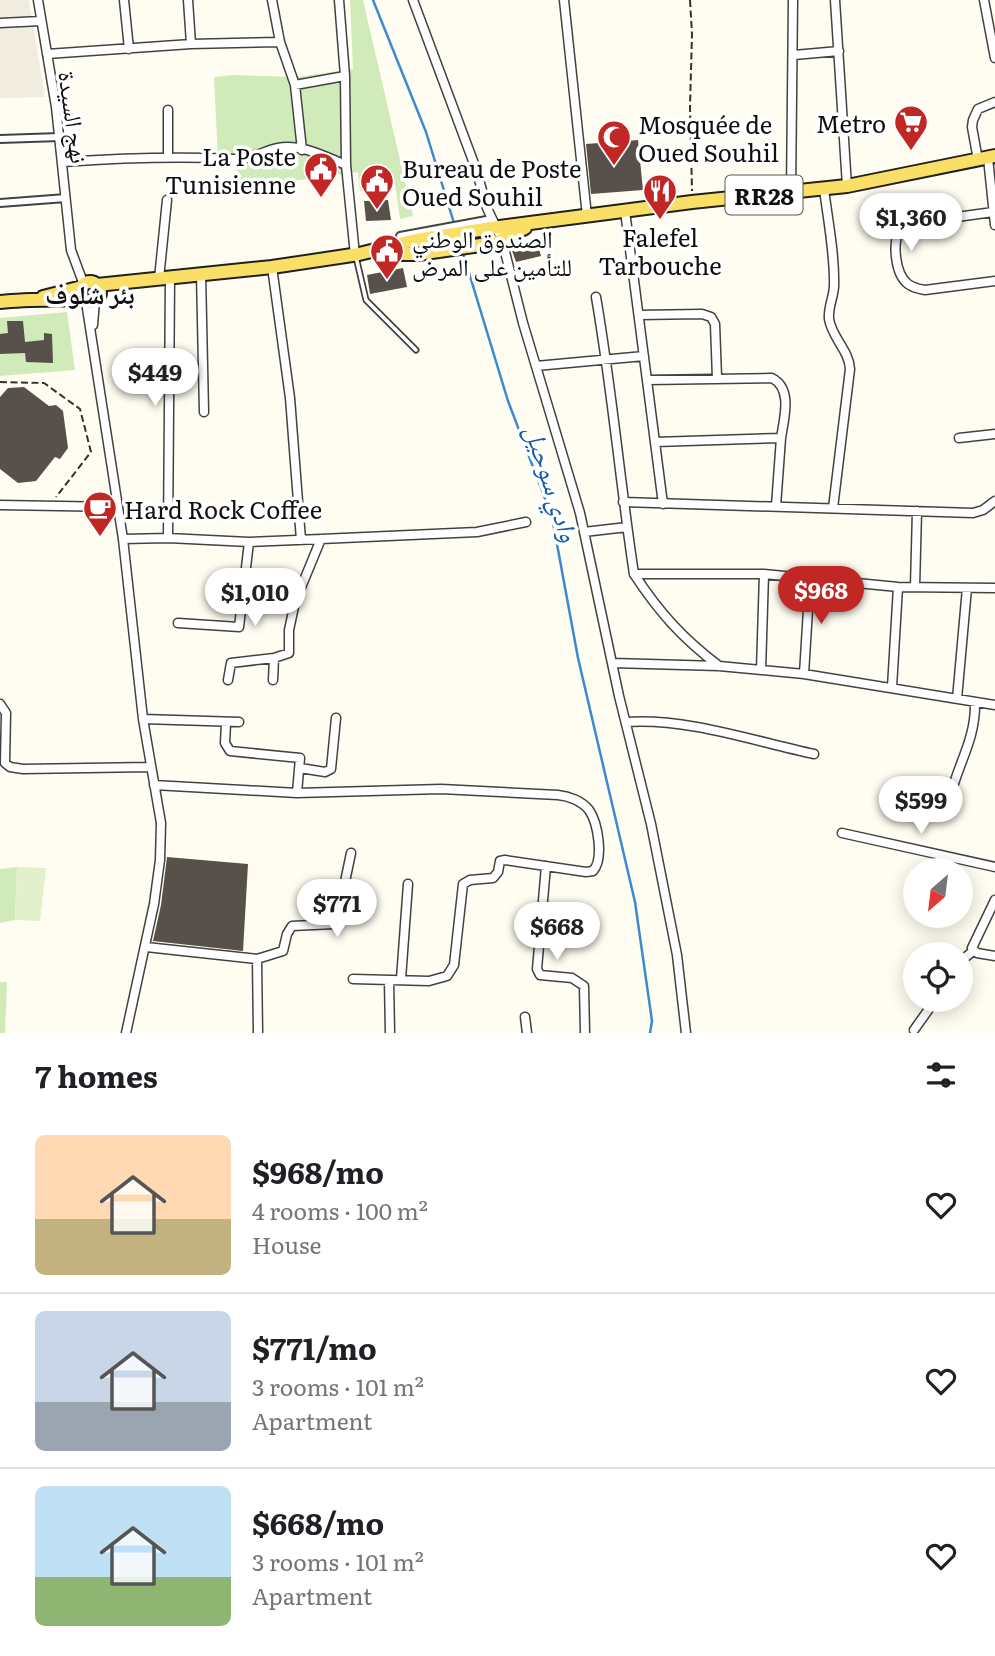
<!DOCTYPE html>
<meta charset="utf-8">
<style>
body{margin:0;font-family:Literata,"Noto Naskh Arabic",serif;background:#f2f2f2;color:#202124;height:100vh;display:flex;flex-direction:column;font-size:26px;white-space:nowrap}
*{box-sizing:border-box;margin:0}
p{font-size:23px;color:#757577}
.icon{flex:none;width:38px;height:38px;fill:none;stroke:currentColor;stroke-width:2;stroke-linecap:round;stroke-linejoin:round}
.map{position:relative;height:1033px;overflow:hidden}
.details{display:flex;flex-direction:column;background:#fff;flex:1}
.details>*{flex:none}
.needle{width:46px;rotate:208deg}
.fabs{position:absolute;left:903px;top:858px;display:grid;gap:14px}
.fabs a{display:grid;place-items:center;width:70px;height:70px;border-radius:50%;background:#fff;box-shadow:0 4px 18px #0003;font-size:35px}
.price{position:absolute;translate:-50% -60px;padding:0 16px;border-radius:24px;background:#fff;color:#222;font-size:23px;line-height:46px;filter:drop-shadow(0 2px 4px #0008)}
.price::after{content:'';position:absolute;left:50%;top:42px;width:21px;height:16px;margin-left:-10px;background:inherit;clip-path:polygon(0 0,100% 0,50% 100%)}
.price.selected{background:#c12725;color:#fff}
ul{padding:0;list-style:none}
li{display:flex;align-items:center;gap:21px;height:175px;padding:0 35px}
li+li{border-top:2px solid #e0e0e0}
li span{display:grid;place-items:center;flex:none;width:196px;height:140px;border-radius:10px;color:#555}
li>.icon{margin-inline-start:auto}
span .icon{width:84px;height:84px;fill:#fffc;stroke-width:1}
li b{font-size:30px}
h2{display:flex;justify-content:space-between;align-items:center;height:84px;padding:0 35px;font-size:30px}
.map>svg:first-child{display:block}
.green{fill:#d0eab9}
.pitch{fill:#e2f1cb}
.plaza{fill:#f0ecdf}
.lines{fill:none;stroke-linecap:round;stroke-linejoin:round}
.stream{stroke:#3b8acf;stroke-width:2.5}
.building{fill:#58514b}
.service-casing{stroke:#424242;stroke-width:7}
.pedestrian-casing{stroke:#424242;stroke-width:10}
.minor-casing{stroke:#424242;stroke-width:11}
.primary-casing{stroke:#202020;stroke-width:16}
.path{stroke:#313131;stroke-width:2;stroke-dasharray:7 3.5;stroke-linecap:butt}
.service{stroke:#fff;stroke-width:3.5}
.pedestrian{stroke:#fff;stroke-width:6}
.minor{stroke:#fff;stroke-width:8}
.primary{stroke:#fadf66;stroke-width:12}
.labels{text-anchor:middle;dominant-baseline:central;stroke-width:7;stroke-linejoin:round;paint-order:stroke}
.shield{fill:#fff;stroke:#575757;stroke-width:2}
.shield-label{font-size:23px;font-weight:bold;fill:#0f0f0f}
.street-label{font-size:24px;fill:#0f0f0f;stroke:#fff}
.poi-label{font-size:24px;fill:#0f0f0f;stroke:#fff;text-anchor:start}
.neighbourhood-label{font-size:26px;font-weight:bold;fill:#0f0f0f;stroke:#fff}
.water-label{font-size:26px;font-style:italic;fill:#165ca3;stroke:#fff}
</style>
<div class="map">
<svg width="995" height="1033" viewBox="0 0 995 1033">
<rect width="100%" height="100%" fill="#fffdf1"/>
<!-- green -->
<path class="green" d="M350 0H363L413 216 400 219 395 184 360 191 358 172 239 188 236 158 218 160 214 77 234 75 297 77 353 69Z
M67 312 75 370 0 376V318Z
M17 867 15 920 0 923V869Z
M0 982H7L5 1033H0Z"/>
<!-- pitch -->
<path class="pitch" d="M17 867 46 868 40 921 15 920Z"/>
<!-- plaza -->
<path class="plaza" d="M0 0H29L45 97 0 98Z"/>
<g class="lines">
<!-- stream -->
<path class="stream" d="M373 0 426 132 454 223
M463 253 508 401 552 517 578 658 635 902 652 1021 650 1033"/>
</g>
<!-- building -->
<path class="building" d="M638 140 643 190 591 194 586 144Z
M388 200 391 220 366 221 364 201Z
M536 238 541 256 516 262 510 245Z
M403 268 407 287 370 294 367 275Z
M7 321H23L25 342 44 340V333L52 334 53 363 26 362 25 353 0 354V334L8 333Z
M24 387 49 406 56 405 63 411 68 448 60 459 55 457 36 481 18 483 0 469V397L8 388Z
M167 857 248 864 243 951 153 941 161 905Z"/>
<g class="lines">
<!-- service casing -->
<g class="service-casing">
<path id="service" d="M356 257 366 300 416 350"/>
</g>
<!-- pedestrian casing -->
<g class="pedestrian-casing">
<path id="pedestrian" d="M0 139 60 137
M0 203 66 198
M400 236 492 219"/>
</g>
<!-- minor casing -->
<g class="minor-casing">
<path id="minor" d="M38 0 56 107 71 250 84 285
M124 0 129 49
M188 0 191 44
M272 0 280 42 295 85 345 76
M339 0 345 76 346 165 355 255
M413 0 476 169 487 208 502 240 523 323 580 513 619 696 651 824 677 955 686 1033
M564 0 587 216
M835 0 847 186
M984 0 995 58
M0 23 41 21
M47 54 191 44 280 42
M794 55 839 51
M295 85 302 150
M168 110V156
M988 158 995 225
M978 160 972 127 973 120 978 109 995 102
M63 162C121 158 178 156 236 159 252 159 264 151 278 148 300 143 326 157 346 165
M824 189C828 221 835 255 834 287 833 299 828 307 829 319 832 338 849 350 850 369L833 508
M791 193 793 0
M625 211 663 504
M993 212 914 223 900 229C892 243 895 274 908 284 913 288 919 289 925 290L995 281
M272 267 290 398 301 540
M201 274 204 412
M159 279 167 200
M596 297C612 389 620 482 634 574H764L898 587 995 588
M86 302 123 539 143 719 161 823 160 860 154 904 126 1033
M639 315 702 314 711 317 715 324 717 378
M93 325 95 301
M536 366 644 356
M647 380 772 378C793 389 784 418 781 438L655 442
M959 438 995 434
M623 502 973 513 983 510 995 501
M0 505 118 507
M776 506 781 438
M584 532 627 527
M168 538 170 278
M123 539 168 538 249 542 321 539 477 532 526 522
M634 574C659 612 682 638 719 666
M915 587 917 511
M178 623 239 627 249 542
M612 663 719 666 804 674 995 705
M761 670 764 574
M804 674 810 577
M228 680 231 663 274 658 289 653V630L295 602 321 539
M273 680 274 658
M892 687 898 587
M957 699 967 588
M0 704 6 713 5 763 10 767 23 769 150 767
M143 719 239 722
M626 722C689 718 753 741 814 754
M226 723 225 743 230 751 300 758 297 793
M300 768 325 772 331 769 336 718
M154 785 297 793 441 789 558 795C569 796 582 801 589 810 598 823 604 859 593 871L586 872 505 860 500 861 498 872 493 878 470 880 463 884 454 965 447 976 429 981 353 979
M949 801C957 765 976 740 975 702
M842 833 995 867
M546 866 537 969 540 975 572 978 584 986 585 1033
M995 900 972 948 977 953 995 956
M146 947 257 959 258 1033
M257 959 283 951 287 934 292 926 334 924 339 922 342 896 351 853
M961 961 973 951
M401 979 408 884
M389 980 390 1033
M525 1017 527 1033
M914 1030 936 999"/>
</g>
<!-- primary casing -->
<g class="primary-casing">
<path id="primary" d="M380 254H418L495 243 525 228
M80 292a10 10 0 1 1 20 0a10 10 0 1 1-20 0Z
M97 285 272 267 359 254 416 240 492 228 692 202 847 186 995 156
M43 297 82 287
M0 302C28 299 55 300 83 299"/>
</g>
<!-- path -->
<path class="path" d="M690 0 692 34 690 107 692 191
M0 382 44 383 80 409 91 452 56 497"/>
<!-- service -->
<use href="#service" class="service"/>
<!-- pedestrian -->
<use href="#pedestrian" class="pedestrian"/>
<!-- minor -->
<use href="#minor" class="minor"/>
<!-- primary -->
<use href="#primary" class="primary"/>
</g>
<!-- icons -->
<defs>
<g id="supermarket-pin" transform="scale(1.75)"><path d="M0 17L-7.5 6A9.5 9.5 0 1 1 7.5 6Z" fill="#c12725" stroke="#fff"/><path d="M-6-5.5h2.5l.6 2H6L4.5 2H-2.5L-4.4-4H-6ZM-1.5 3.2a1.3 1.3 0 1 0 .1 0ZM3 3.2a1.3 1.3 0 1 0 .1 0Z" fill="#fff"/></g>
<g id="mosque-pin" transform="scale(1.75)"><path d="M0 17L-7.5 6A9.5 9.5 0 1 1 7.5 6Z" fill="#c12725" stroke="#fff"/><path d="M3.5-4.9A6 6 0 1 0 3.5 4.9A5 5 0 1 1 3.5-4.9Z" fill="#fff"/></g>
<g id="civic-pin" transform="scale(1.75)"><path d="M0 17L-7.5 6A9.5 9.5 0 1 1 7.5 6Z" fill="#c12725" stroke="#fff"/><path d="M-.6-6.5H3V-4.5H.6V-3L4-1V1h2V6H-6V1h2V-1L-.6-3ZM-1.2 2.5V6h2.4V2.5Z" fill="#fff"/></g>
<g id="restaurant-pin" transform="scale(1.75)"><path d="M0 17L-7.5 6A9.5 9.5 0 1 1 7.5 6Z" fill="#c12725" stroke="#fff"/><path d="M-5-6h1v4h1v-4h1v4h1v-4h1v5L-1.5 .5V6h-2V.5L-5-1ZM5-6V6H3V1.5H1.5Q1.5-4 5-6Z" fill="#fff"/></g>
<g id="cafe-pin" transform="scale(1.75)"><path d="M0 17L-7.5 6A9.5 9.5 0 1 1 7.5 6Z" fill="#c12725" stroke="#fff"/><path d="M-5.5-4.5H6V0H3Q3 3.5 0 3.5H-2.5Q-5.5 3.5-5.5 0ZM3-3.2v2h1.7v-2ZM-6 4.5H4V6H-6Z" fill="#fff"/></g>
</defs>
<g fill-rule="evenodd">
<use href="#supermarket-pin" x="911" y="122"/>
<use href="#mosque-pin" x="614" y="137"/>
<use href="#civic-pin" x="321" y="169"/>
<use href="#civic-pin" x="377" y="181"/>
<use href="#restaurant-pin" x="660" y="191"/>
<use href="#civic-pin" x="387" y="251"/>
<use href="#cafe-pin" x="100" y="508"/>
</g>
<g class="labels">
<!-- shield labels -->
<rect class="shield" x="725.5" y="175.5" width="77" height="39" rx="5"/>
<g class="shield-label">
<text x="764" y="195">RR28</text>
</g>
<!-- street labels -->
<g class="street-label">
<text transform="translate(75 117) rotate(82)">نهج السيدة</text>
</g>
<!-- poi labels -->
<g class="poi-label">
<text x="886" y="122" text-anchor="end">Metro</text>
<text x="638" y="123">Mosquée de<tspan x="638" dy="28">Oued Souhil</tspan></text>
<text x="296" y="155" text-anchor="end">La Poste<tspan x="296" dy="28">Tunisienne</tspan></text>
<text x="402" y="167">Bureau de Poste<tspan x="402" dy="28">Oued Souhil</tspan></text>
<text x="660" y="236" text-anchor="middle">Falefel<tspan x="660" dy="28">Tarbouche</tspan></text>
<text x="412" y="237">الصندوق الوطني<tspan x="412" dy="28">للتأمين على المرض</tspan></text>
<text x="124" y="508">Hard Rock Coffee</text>
</g>
<!-- neighbourhood labels -->
<g class="neighbourhood-label">
<text x="90" y="292">بئر شلوف</text>
</g>
<!-- water labels -->
<g class="water-label">
<text transform="translate(554 483) rotate(72)">وادي سوحيل</text>
</g>
</g>
</svg>
<div class="fabs">
<a><svg class="needle" viewBox="-14 -14 28 28"><path d="M0-13l5 13h-10z" fill="#e53935"/><path d="M0 13l5-13h-10z" fill="#757577"/></svg></a>
<a><svg class="icon" aria-label="locate" viewBox="0 0 24 24"><circle cx="12" cy="12" r="6"/><path d="M12 2v4M12 18v4M2 12h4M18 12h4"/></svg></a>
</div>
<b class="price" style="left:911px;top:253px">$1,360</b>
<b class="price" style="left:155px;top:408px">$449</b>
<b class="price selected" style="left:821px;top:626px">$968</b>
<b class="price" style="left:255px;top:628px">$1,010</b>
<b class="price" style="left:921px;top:836px">$599</b>
<b class="price" style="left:337px;top:939px">$771</b>
<b class="price" style="left:557px;top:962px">$668</b>
</div>
<section class="details">
<h2>7 homes<svg class="icon" aria-label="filters" viewBox="0 0 24 24"><path d="M4 7h16M4 17h16"/><circle cx="9" cy="7" r="2"/><circle cx="15" cy="17" r="2"/></svg></h2>
<ul>
<li><span style="background:linear-gradient(#ffd9b3 60%,#c2b280 0)"><svg class="icon" aria-label="home" viewBox="0 0 24 24"><path d="M3 11l9-7 9 7M6 9v11h12V9"/></svg></span><div><b>$968/mo</b><p>4 rooms · 100 m²</p><p>House</p></div><svg class="icon" aria-label="heart" viewBox="0 0 24 24"><path d="M12 20l-8-8c-3-5 5-10 8-4 3-6 11-1 8 4z"/></svg></li>
<li><span style="background:linear-gradient(#c9d6e8 65%,#9aa5b1 0)"><svg class="icon" aria-label="home" viewBox="0 0 24 24"><path d="M3 11l9-7 9 7M6 9v11h12V9"/></svg></span><div><b>$771/mo</b><p>3 rooms · 101 m²</p><p>Apartment</p></div><svg class="icon" aria-label="heart" viewBox="0 0 24 24"><path d="M12 20l-8-8c-3-5 5-10 8-4 3-6 11-1 8 4z"/></svg></li>
<li><span style="background:linear-gradient(#bfe0f5 65%,#8fb573 0)"><svg class="icon" aria-label="home" viewBox="0 0 24 24"><path d="M3 11l9-7 9 7M6 9v11h12V9"/></svg></span><div><b>$668/mo</b><p>3 rooms · 101 m²</p><p>Apartment</p></div><svg class="icon" aria-label="heart" viewBox="0 0 24 24"><path d="M12 20l-8-8c-3-5 5-10 8-4 3-6 11-1 8 4z"/></svg></li>
</ul>
</section>
